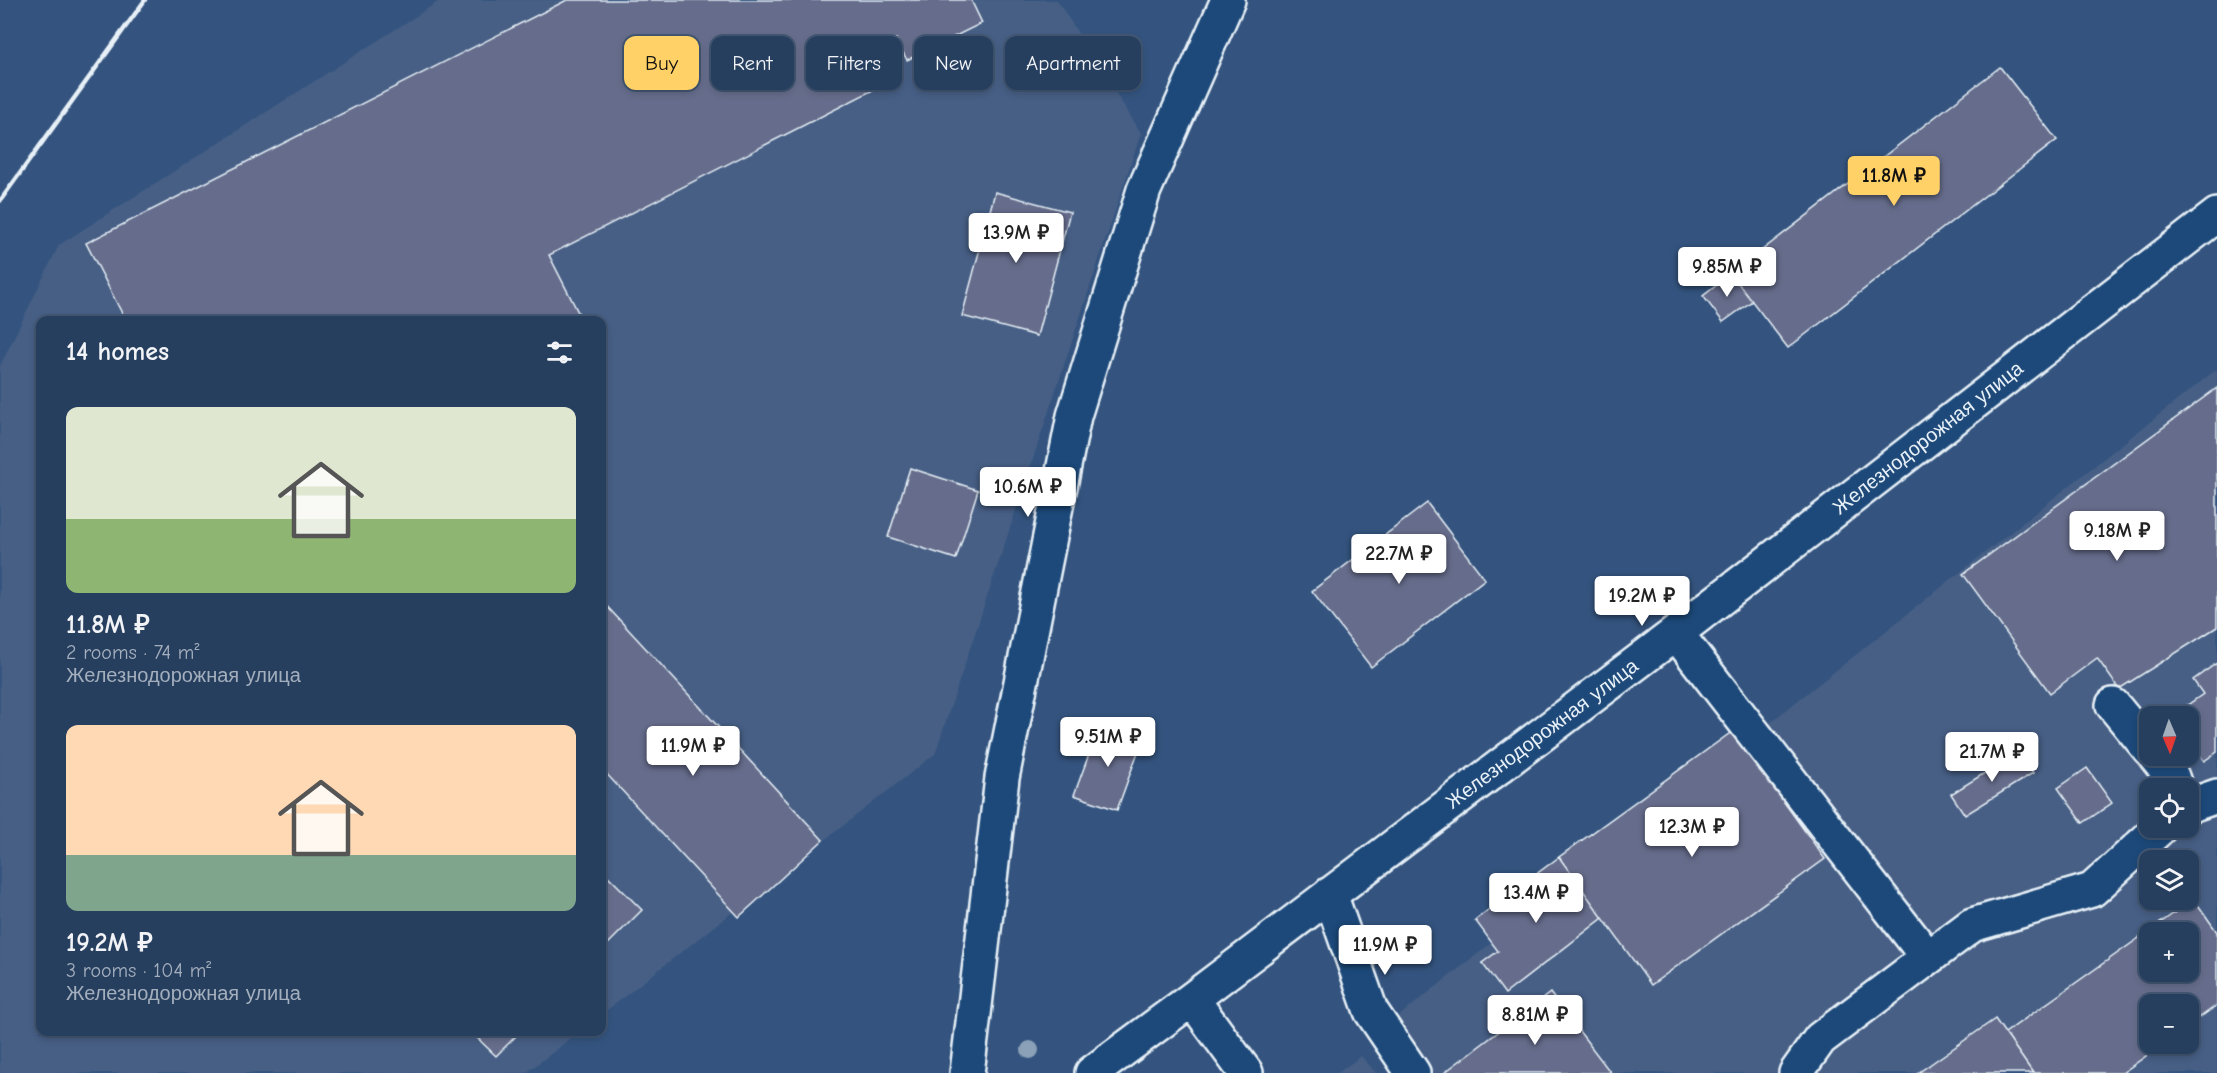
<!DOCTYPE html>
<meta charset="utf-8">
<style>
body{margin:0;font-family:"Comic Neue",sans-serif;background:#334a68;color:#f1f3f6;height:100vh;display:flex;flex-direction:column;font-size:22px;white-space:nowrap}
*{box-sizing:border-box;margin:0}
p{font-size:20px;color:#a4afbd}
.icon{flex:none;width:33px;height:33px;fill:none;stroke:currentColor;stroke-width:2;stroke-linecap:round;stroke-linejoin:round}
.map{position:relative;flex:1;overflow:hidden}
.side{position:absolute;left:36px;top:316px;width:570px;height:720px;display:flex;flex-direction:column;background:#273f5f;border-radius:12px;box-shadow:0 3px 9px #0003,0 0 0 2px #435874}
.side>*{flex:none}
.banner{position:absolute;left:624px;top:36px;width:570px;height:54px;display:flex;gap:12px}
.needle{width:39px;rotate:178deg}
.fabs{position:absolute;left:2139px;top:706px;display:grid;gap:12px}
.fabs a{display:grid;place-items:center;width:60px;height:60px;border-radius:12px;background:#273f5f;box-shadow:0 3px 9px #0003,0 0 0 2px #435874;font-size:30px}
.price{position:absolute;translate:-50% -51px;padding:0 14px;border-radius:6px;background:#fff;color:#222;font-size:20px;line-height:39px;filter:drop-shadow(0 2px 3px #0008)}
.price::after{content:'';position:absolute;left:50%;top:36px;width:18px;height:14px;margin-left:-9px;background:inherit;clip-path:polygon(0 0,100% 0,50% 100%)}
.price.selected{background:#ffd166;color:#111}
ul{padding:0;list-style:none}
li{display:grid;align-content:center;gap:12px;height:318px;padding:0 30px}
li span{display:grid;place-items:center;height:186px;border-radius:12px;color:#555}
li>.icon{margin-inline-start:auto}
span .icon{width:108px;height:108px;fill:#fffc;stroke-width:1}
li b{font-size:26px}
h2{display:flex;justify-content:space-between;align-items:center;height:72px;padding:0 30px;font-size:26px}
.tag{padding:0 21px;border-radius:12px;background:#273f5f;box-shadow:0 3px 9px #0003,0 0 0 2px #435874;font-size:21px;line-height:54px}
.tag.selected{background:#ffd166;color:#111}
.map>svg:first-child{display:block}
.built{fill:#465f85;fill-rule:evenodd}
.building{fill:#666d8c;stroke:#e8f1f8;stroke-width:1.5;fill-rule:evenodd}
.lines{fill:none;stroke-linecap:round;stroke-linejoin:round}
.minor-casing{stroke:#e8f1f8;stroke-width:38}
.minor{stroke:#1f4a7a;stroke-width:33}
.rail{stroke:#e8f1f8;stroke-width:4.5}
.tree{fill:#8ba1b8}
.labels{text-anchor:middle;dominant-baseline:central;stroke-width:5;stroke-linejoin:round;paint-order:stroke}
.street-label{font-size:20px;fill:#e8f1f8;stroke:#1f4a7a}
</style>
<div class="map">
<svg width="2217" height="1073" viewBox="0 0 2217 1073">
<rect width="100%" height="100%" fill="#34547f"/>
<filter id="ink" filterUnits="userSpaceOnUse"><feTurbulence type="fractalNoise" baseFrequency=".0167" numOctaves="2"/><feDisplacementMap in="SourceGraphic" scale="12" xChannelSelector="R" yChannelSelector="G"/><feConvolveMatrix kernelMatrix="1 2 1 2 8 2 1 2 1" color-interpolation-filters="sRGB"/></filter>
<g filter="url(#ink)">
<!-- built -->
<path class="built" d="M441 0H1057L1141 133 935 754 602 1014V321H40V1032H579L526 1073H0V366L59 245Z
M2217 369V1073H1432L1389 1024ZM2150 717H2188V756H2150ZM2150 789H2188V828H2150ZM2150 861H2188V900H2150ZM2150 933H2188V972H2150ZM2150 1005H2188V1044H2150Z
M1361 1056 1376 1073H1338Z"/>
<!-- building -->
<path class="building" d="M567 0H971L982 23 907 60 896 39 863 55 879 87 549 255 582 320 580 321H503L502 318 496 321H126L86 243Z
M2000 67 2057 140 1788 348 1731 274Z
M995 192 1070 212 1037 336 962 316Z
M1731 274 1752 301 1723 322 1703 296Z
M2217 388V627L2119 689 2097 658 2050 693 1963 574Z
M910 468 978 490 956 559 888 537Z
M1427 503 1485 579 1371 667 1312 591Z
M602 601 823 840 739 917 602 769Z
M2217 663V752L2204 761 2188 739V717L2172 716 2203 694 2193 680Z
M1099 727 1142 741 1117 810 1074 795Z
M1733 731 1825 859 1651 985 1559 857Z
M2020 751 2033 773 1965 815 1951 794Z
M2087 768 2112 803 2083 823 2058 788Z
M1559 857 1603 918 1505 994 1482 963 1498 951 1475 920Z
M602 870 642 910 602 950Z
M2194 899 2217 932V1005L2188 1026V1005H2150V1044H2163L2122 1073H2033L2005 1033ZM2150 933H2188V972H2150Z
M1550 993 1611 1073H1446L1445 1072Z
M1995 1019 2033 1073H1918Z
M471 1032H520L496 1056Z"/>
<g class="lines">
<!-- minor casing -->
<g class="minor-casing">
<path id="minor" d="M1676 633 1928 958
M2113 705 2150 750
M2155 756 2172 777 2176 789
M2188 806 2217 796
M1330 894 1371 1011 1413 1073
M1192 999 1246 1073
M967 1073 1002 778 1074 416 1144 190 1228 0
M1092 1073 1192 999 1676 633 2217 215
M1796 1073 1820 1039 1972 925 2092 890 2160 828"/>
</g>
<!-- minor -->
<use href="#minor" class="minor"/>
<!-- rail -->
<path class="rail" d="M0 201 145 0"/>
</g>
<!-- trees -->
<circle class="tree" cx="1030" cy="1050" r="9"/>
</g>
<g class="labels">
<!-- street labels -->
<g class="street-label">
<text transform="translate(1928 438) rotate(-38)">Железнодорожная улица</text>
<text transform="translate(1542 734) rotate(-37)">Железнодорожная улица</text>
</g>
</g>
</svg>
<div class="fabs">
<a><svg class="needle" viewBox="-14 -14 28 28"><path d="M0-13l5 13h-10z" fill="#e53935"/><path d="M0 13l5-13h-10z" fill="#a4afbd"/></svg></a>
<a><svg class="icon" aria-label="locate" viewBox="0 0 24 24"><circle cx="12" cy="12" r="6"/><path d="M12 2v4M12 18v4M2 12h4M18 12h4"/></svg></a>
<a><svg class="icon" aria-label="layers" viewBox="0 0 24 24"><path d="M12 4l9 5-9 5-9-5zM3 14l9 5 9-5"/></svg></a>
<a>+</a>
<a>−</a>
</div>
<b class="price selected" style="left:1894px;top:207px">11.8M ₽</b>
<b class="price" style="left:1016px;top:264px">13.9M ₽</b>
<b class="price" style="left:1727px;top:298px">9.85M ₽</b>
<b class="price" style="left:1028px;top:518px">10.6M ₽</b>
<b class="price" style="left:2117px;top:562px">9.18M ₽</b>
<b class="price" style="left:1399px;top:585px">22.7M ₽</b>
<b class="price" style="left:1642px;top:627px">19.2M ₽</b>
<b class="price" style="left:1108px;top:768px">9.51M ₽</b>
<b class="price" style="left:693px;top:777px">11.9M ₽</b>
<b class="price" style="left:1992px;top:783px">21.7M ₽</b>
<b class="price" style="left:1692px;top:858px">12.3M ₽</b>
<b class="price" style="left:1536px;top:924px">13.4M ₽</b>
<b class="price" style="left:1385px;top:976px">11.9M ₽</b>
<b class="price" style="left:1535px;top:1046px">8.81M ₽</b>
<div class="banner">
<a class="tag selected">Buy</a>
<a class="tag">Rent</a>
<a class="tag">Filters</a>
<a class="tag">New</a>
<a class="tag">Apartment</a>
</div>
<section class="side">
<h2>14 homes<svg class="icon" aria-label="filters" viewBox="0 0 24 24"><path d="M4 7h16M4 17h16"/><circle cx="9" cy="7" r="2"/><circle cx="15" cy="17" r="2"/></svg></h2>
<ul>
<li><span style="background:linear-gradient(#dfe7d0 60%,#8fb573 0)"><svg class="icon" aria-label="home" viewBox="0 0 24 24"><path d="M3 11l9-7 9 7M6 9v11h12V9"/></svg></span><div><b>11.8M ₽</b><p>2 rooms · 74 m²</p><p>Железнодорожная улица</p></div></li>
<li><span style="background:linear-gradient(#ffd9b3 70%,#7fa58c 0)"><svg class="icon" aria-label="home" viewBox="0 0 24 24"><path d="M3 11l9-7 9 7M6 9v11h12V9"/></svg></span><div><b>19.2M ₽</b><p>3 rooms · 104 m²</p><p>Железнодорожная улица</p></div></li>
</ul>
</section>
</div>
